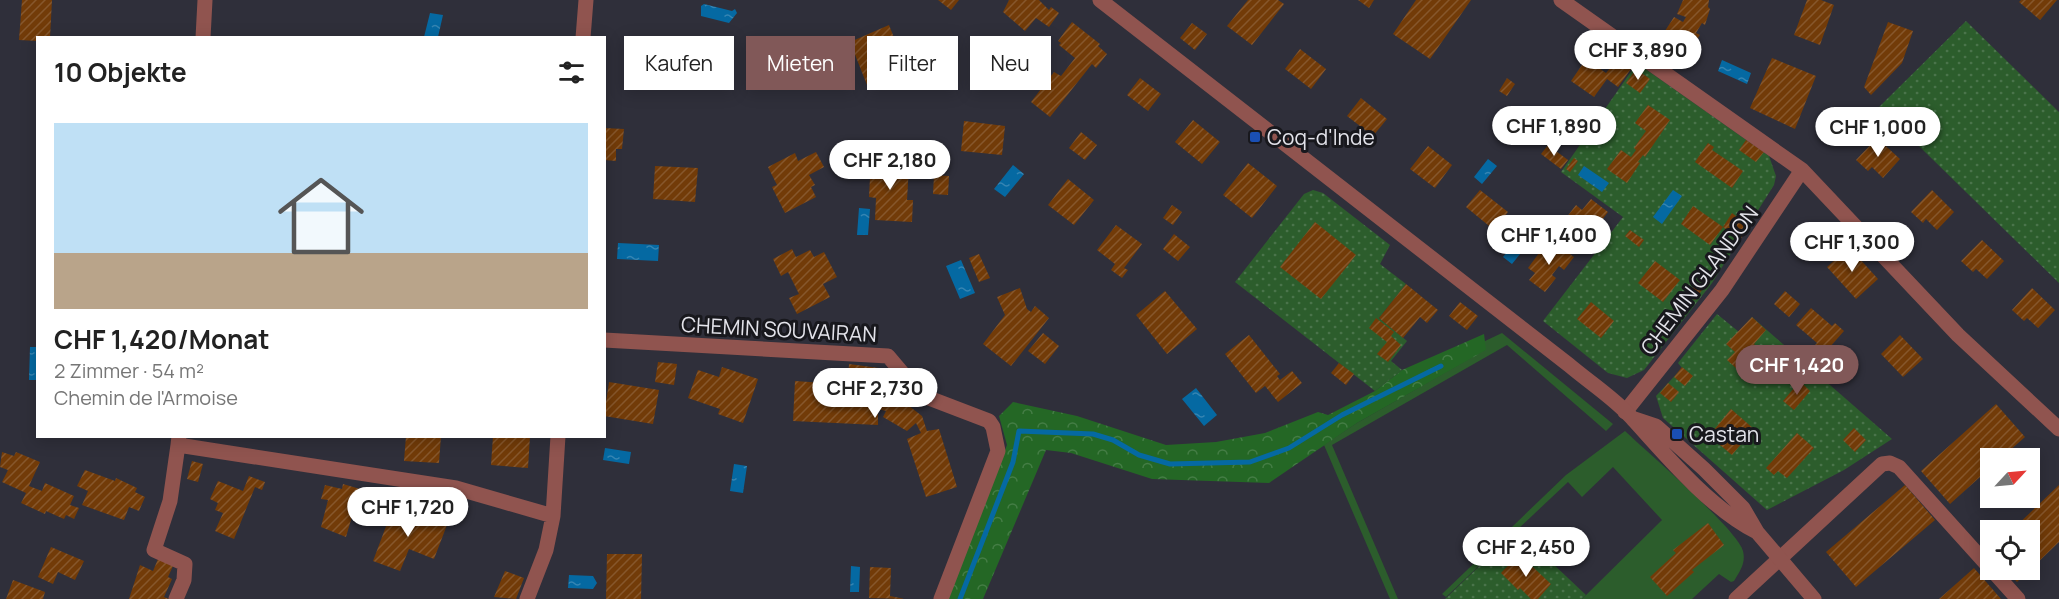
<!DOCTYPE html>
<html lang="de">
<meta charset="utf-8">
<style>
body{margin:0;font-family:Manrope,sans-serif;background:#f6f6f6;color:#222;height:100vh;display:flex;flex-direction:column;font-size:22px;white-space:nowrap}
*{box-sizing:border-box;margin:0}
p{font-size:20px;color:#767676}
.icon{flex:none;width:33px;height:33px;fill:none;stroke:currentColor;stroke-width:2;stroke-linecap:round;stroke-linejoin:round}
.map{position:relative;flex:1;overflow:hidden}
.drawer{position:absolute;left:36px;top:36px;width:570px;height:402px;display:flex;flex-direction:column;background:#fff;border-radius:0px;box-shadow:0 3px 15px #0003}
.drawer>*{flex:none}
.guide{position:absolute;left:624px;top:36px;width:570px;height:54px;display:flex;gap:12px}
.needle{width:39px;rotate:64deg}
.tools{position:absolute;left:1980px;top:448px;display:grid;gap:12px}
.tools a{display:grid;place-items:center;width:60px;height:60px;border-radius:0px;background:#fff;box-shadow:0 3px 15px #0003;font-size:30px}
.price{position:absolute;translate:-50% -51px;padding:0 14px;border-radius:21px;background:#fff;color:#222;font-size:20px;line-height:39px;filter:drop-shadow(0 2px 3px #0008)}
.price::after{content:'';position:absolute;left:50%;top:36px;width:18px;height:14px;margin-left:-9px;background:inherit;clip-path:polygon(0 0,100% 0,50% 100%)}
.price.current{background:#815858;color:#fff}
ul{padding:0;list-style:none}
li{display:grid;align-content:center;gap:12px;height:318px;padding:0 18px}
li+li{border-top:2px solid #e0e0e0}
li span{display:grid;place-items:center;height:186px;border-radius:0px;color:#555}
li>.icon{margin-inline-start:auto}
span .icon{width:108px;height:108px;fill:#fffc;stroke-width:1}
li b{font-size:26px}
h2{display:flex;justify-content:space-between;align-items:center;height:72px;padding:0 18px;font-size:26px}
.chip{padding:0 21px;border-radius:0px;background:#fff;box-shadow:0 3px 15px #0003;font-size:21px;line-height:54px}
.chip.current{background:#815858;color:#fff}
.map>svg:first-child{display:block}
.green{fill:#2c5d2c}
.forest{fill:url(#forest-crowns)}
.garden{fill:url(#garden-dots)}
.water{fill:url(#water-ripples)}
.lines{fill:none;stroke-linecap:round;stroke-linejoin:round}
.stream{stroke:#0569a2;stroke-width:5}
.building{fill:url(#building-hatch)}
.minor{stroke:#90544f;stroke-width:15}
.tertiary{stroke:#90544f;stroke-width:15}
.transit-dot{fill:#1a4fb4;stroke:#18181d;stroke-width:2}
.labels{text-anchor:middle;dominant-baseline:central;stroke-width:6;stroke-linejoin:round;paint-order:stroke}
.poi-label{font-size:21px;fill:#e3e3ea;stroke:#18181d;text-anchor:start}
.street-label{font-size:21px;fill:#e3e3ea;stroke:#18181d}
</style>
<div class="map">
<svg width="2059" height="599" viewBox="0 0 2059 599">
<defs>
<pattern id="forest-crowns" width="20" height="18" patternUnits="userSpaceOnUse" patternTransform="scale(1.5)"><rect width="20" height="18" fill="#246725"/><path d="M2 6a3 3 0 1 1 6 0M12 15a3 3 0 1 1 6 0" fill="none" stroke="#447d45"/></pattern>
<pattern id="garden-dots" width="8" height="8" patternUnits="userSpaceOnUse" patternTransform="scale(1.5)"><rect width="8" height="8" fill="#2c5d2c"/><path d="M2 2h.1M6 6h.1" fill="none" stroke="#4a744b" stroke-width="1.8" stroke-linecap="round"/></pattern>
<pattern id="water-ripples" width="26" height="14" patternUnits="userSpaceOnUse" patternTransform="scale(1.5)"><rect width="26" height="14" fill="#0569a2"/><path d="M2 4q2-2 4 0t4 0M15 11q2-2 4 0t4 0" fill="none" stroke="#3585b3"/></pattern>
<pattern id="building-hatch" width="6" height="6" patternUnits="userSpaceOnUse" patternTransform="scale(1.5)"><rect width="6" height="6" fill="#723b08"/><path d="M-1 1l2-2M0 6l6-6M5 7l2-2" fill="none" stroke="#86572c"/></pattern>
</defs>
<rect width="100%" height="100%" fill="#2f2f3a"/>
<!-- green -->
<path class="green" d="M1502 333 1613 424 1606 431 1507 345 1332 445 1398 599H1390L1324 445 1357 423 1485 350V341Z
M1625 431C1645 450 1738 530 1743 551 1746 563 1740 571 1734 581L1731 582 1719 574 1692 599H1582L1662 520 1613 467 1582 497 1568 482 1446 597 1442 594 1566 475Z"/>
<!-- forest -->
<path class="forest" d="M1484 334 1486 350 1357 423 1269 483 1152 479 1071 453 1046 450 983 599H948L1007 445 999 416 1013 402 1077 416 1166 445 1216 442 1265 433 1318 412 1328 415 1375 391 1402 370Z"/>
<!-- garden -->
<path class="garden" d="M1966 21 2059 112V283L1879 107Z
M1637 63 1769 156 1776 176 1774 185 1712 283 1644 370 1627 378 1608 373 1543 321 1623 217 1561 172Z
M1313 190 1323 193 1390 245 1380 264 1406 284 1379 318 1407 341 1391 361 1402 370 1375 391 1235 282 1304 194Z
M1717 314 1739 332 1752 317 1892 439 1844 470 1767 510 1663 418 1656 396 1682 368 1678 363Z
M1517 530 1586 595 1582 599H1445Z"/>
<!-- water -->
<path class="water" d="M704 4 732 11 735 9 737 13 729 23 701 16V6Z
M430 13 443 15 438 37H424Z
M842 59 852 84 839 89 830 63Z
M1722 60 1751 73 1747 84 1718 71Z
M1570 120 1581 128 1570 144 1559 135Z
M1488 159 1497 166 1482 184 1474 177Z
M1013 165 1024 174 1005 197 994 189Z
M1584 166 1609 183 1602 192 1578 175Z
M1673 190 1682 196 1662 224 1653 217Z
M859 208 870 209 868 235H857Z
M1825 229 1833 238 1814 255 1809 254 1807 247Z
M1520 236 1529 243 1512 264 1503 257Z
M618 243 659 245 658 261 617 259Z
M961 260 975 293 960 299 946 266Z
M30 347H37V380H29Z
M1196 388 1217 415 1204 426 1182 399Z
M605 448 631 452 629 464 603 460Z
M734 464 747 466 743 493 730 491Z
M851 566 860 567 859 592H850Z
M569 575 593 576 597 583 593 589 568 588Z"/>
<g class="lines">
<!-- stream -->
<path class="stream" d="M960 599 1013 462 1019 431 1093 434 1113 440 1139 455 1170 464 1250 462 1289 448 1342 415 1441 366"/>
</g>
<!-- building -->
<path class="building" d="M22 0H52L50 38H38V41L19 40Z
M938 0H959L951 10Z
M1009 0H1039L1049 10 1051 7 1059 13 1049 27 1036 18 1025 31 1003 12Z
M1248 0H1278L1284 4 1252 45 1227 26Z
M1358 0H1374L1369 8Z
M1416 0H1471L1430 59 1393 34Z
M1683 0H1709L1708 7 1710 9 1705 25 1702 23 1696 33 1700 35 1679 64 1665 55 1675 42 1663 34 1674 17 1683 22 1686 17 1677 14Z
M1807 0H1821L1834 5 1820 45 1794 35Z
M2021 0H2057L2040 20 2019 2Z
M1072 22 1100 44 1098 46 1107 54 1096 68 1092 64 1050 117 1031 102 1054 72 1061 76 1075 58 1059 45 1061 43 1058 41Z
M1888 22 1913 31 1902 63 1871 95 1864 87Z
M1192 23 1207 34 1195 50 1180 38Z
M889 25 899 50 888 55 893 67 881 73 884 78 867 85 850 42Z
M1300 49 1326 69 1311 89 1285 69Z
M1772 58 1816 76 1795 129 1750 108Z
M1586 59 1606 73 1617 59 1631 69 1618 87 1607 79 1594 97 1571 81Z
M980 63 994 74 984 87 970 76Z
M1636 69 1650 79 1640 93 1626 83Z
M1140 78 1161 94 1148 111 1127 95Z
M1507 78 1515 84 1507 96 1499 91Z
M1361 98 1387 119 1373 136 1347 116Z
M1648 105 1670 120 1645 157 1643 155 1638 162 1640 163 1627 183 1607 169 1621 150 1631 157 1636 150 1634 148 1646 131 1635 123Z
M1193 120 1220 142 1202 164 1175 142Z
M964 121 1005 126 1002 155 961 151Z
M604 128 624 129 622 149H616V161L604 160Z
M1081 132 1097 145 1085 160 1069 148Z
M1877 138 1900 159 1883 178 1872 167 1868 171 1856 160Z
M1746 140 1764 152 1756 162 1739 150Z
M1708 143 1714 147 1712 150 1743 171 1732 188 1695 162Z
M1548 145 1568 160 1561 169 1541 154Z
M1428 146 1452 165 1435 188 1410 169Z
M816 152 824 167 809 175 815 185 811 187 816 197 785 213 772 187 777 185 768 167 795 153 798 161Z
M871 158 891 159V166L909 167 907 200H913L912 222 875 220 876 198 869 197Z
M1574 158 1578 161 1570 172 1566 169Z
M1248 163 1277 186 1252 218 1223 195Z
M655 166 698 168 695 202 653 199Z
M934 175 949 176 948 195 933 194Z
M1068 179 1094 200 1074 225 1048 205Z
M1480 190 1508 212 1494 230 1466 207Z
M1932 190 1954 212 1937 230 1926 219 1923 223 1911 212Z
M1591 199 1608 212 1598 225 1593 221 1586 230 1590 233 1579 247 1564 235 1569 228 1562 223 1576 205 1582 210Z
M1172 205 1182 212 1173 225 1163 218Z
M1693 206 1723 227 1710 245 1681 224Z
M1732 213 1749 226 1740 240 1723 227Z
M1315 222 1356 255 1321 299 1280 267Z
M1116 225 1142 244 1124 268 1128 270 1122 278 1111 270 1115 264 1097 250Z
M1630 230 1644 240 1639 247 1625 236Z
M1174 234 1190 247 1178 261 1163 249Z
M1982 240 2004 261 1987 279 1976 269 1973 272 1961 261Z
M1557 244 1574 257 1564 270 1559 266 1552 275 1556 278 1545 292 1529 280 1535 273 1528 268 1542 249 1548 255Z
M1849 247 1878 279 1856 299 1827 267Z
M792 249 796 257 810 250 814 257 824 252 837 277 823 284 830 297 797 314 789 298 799 294 788 272 781 276 773 259Z
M979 254 990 278 979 282 969 258Z
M1655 261 1680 280 1663 302 1638 283Z
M1697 282 1704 287 1695 300 1688 294Z
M1406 284 1438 310 1427 323 1420 317 1403 338 1379 318Z
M1020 288 1027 309 1031 312 1035 306 1049 318 1011 366 983 344 1005 315 997 297Z
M2032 288 2055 310 2038 328 2027 318 2024 321 2012 310Z
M1165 291 1197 329 1167 354 1136 315Z
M1785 291 1800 304 1789 317 1774 304Z
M1460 302 1478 316 1467 330 1449 316Z
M1591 302 1614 321 1601 338 1577 319Z
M1811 308 1832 326 1835 323 1844 331 1822 356 1812 348 1817 343 1796 325Z
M1752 317 1766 330 1754 344 1757 347 1752 353 1758 358 1754 362 1759 366 1747 378 1727 360 1735 352 1726 344Z
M1376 318 1394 332 1391 336 1401 345 1388 362 1377 354 1387 342 1369 328Z
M1043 333 1059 346 1045 364 1028 351Z
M1249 335 1280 374 1277 376 1280 380 1292 371 1302 383 1278 402 1265 386 1256 393 1225 354Z
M1900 335 1923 359 1903 377 1881 354Z
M658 362 677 364 674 385 655 382Z
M1339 363 1354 374 1346 385 1331 373Z
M849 364 879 368 877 386 894 397 895 395 922 416 927 431 939 429 957 487 926 497 907 439 921 433 916 423 907 431 883 417 886 411 878 409V425L793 421 795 381 824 383V379L848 380Z
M722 367 758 379 743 423 718 414 720 409 688 398 698 370 719 377Z
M1682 367 1693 376 1685 386 1674 377Z
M1800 381 1810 391 1794 410 1783 401Z
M609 382 659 390 653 424 604 416Z
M1668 383 1679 392 1671 402 1660 393Z
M1996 404 2025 437 2000 459H1990V468L1950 504 1921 471Z
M1731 409 1754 429 1732 455 1709 436Z
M1854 428 1866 440 1855 452 1843 440Z
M1797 433 1814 448 1787 478 1778 471 1774 475 1766 468Z
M406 436H441L439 463 404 461Z
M493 436H530L528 468 491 465Z
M2 452 14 456 16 452 40 462 29 486 42 491 45 483 74 496 70 505 79 508 74 519 66 515 64 519 46 511 45 514 21 503 26 493 2 482 8 470 0 467Z
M192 461 203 464 198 482 187 479Z
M85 470 115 481 116 478 137 488 135 492 145 497 139 511 129 507 124 520 82 505 88 491 77 486Z
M249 476 265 482 262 490 255 487 234 539 215 531 223 513 215 510 218 503 210 499 218 481 243 491Z
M343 484 360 489 346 537 321 527 328 500 321 499 325 485 342 489Z
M1905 485 1935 520 1856 587 1826 552Z
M2059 485V542L2030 570V531H2011Z
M394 505 447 525 434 559 409 549 400 571 373 561Z
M1708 523 1724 545 1692 570 1694 572 1667 596 1650 577 1676 553 1673 550Z
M51 547 84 561 75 580 58 572 53 584 38 577Z
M607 554H642L641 599H606Z
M1519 554 1551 584 1538 599H1531L1520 588 1518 590 1501 573Z
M158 559 173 566 168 577 172 579 164 597 169 599H129L140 565 153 571Z
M870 567 891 568 890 596 905 599 869 598Z
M1974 568 2001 599H1939Z
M2006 570H2029L2017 582Z
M505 571 524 578 516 599 494 597Z
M13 580 45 592 43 599H6Z"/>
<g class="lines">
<!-- minor -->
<path class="minor" d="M1561 0 1802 170 1958 335 2059 429
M203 38 205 0
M583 38 586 0
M604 340 888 356 921 395 989 421 993 427 998 451 941 599
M1625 412 1722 290 1802 170
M179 436 178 445 456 488 553 516
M1992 570 2018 599
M176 599 184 580 185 564 154 550 170 501 178 445
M527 599 546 550 553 516 558 436
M1736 599 1882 464 1890 463 1899 467 1990 568"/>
<!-- tertiary -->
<path class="tertiary" d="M1100 0 1569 365C1589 382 1614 398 1632 418 1666 456 1712 510 1757 532
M1632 418 1656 426 1704 469 1743 508 1757 532 1814 599"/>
</g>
<!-- markers -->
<g class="transit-dot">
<rect x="1249" y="131" width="12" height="12" rx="3"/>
<rect x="1671" y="428" width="12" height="12" rx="3"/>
</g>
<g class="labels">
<!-- poi labels -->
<g class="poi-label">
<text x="1267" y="137">Coq-d'Inde</text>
<text x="1689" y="434">Castan</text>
</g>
<!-- street labels -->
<g class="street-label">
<text transform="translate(1699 280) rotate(-53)">CHEMIN GLANDON</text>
<text transform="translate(779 329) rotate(3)">CHEMIN SOUVAIRAN</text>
</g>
</g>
</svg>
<div class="tools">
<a><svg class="needle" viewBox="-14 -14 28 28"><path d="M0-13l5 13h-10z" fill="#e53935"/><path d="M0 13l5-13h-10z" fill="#767676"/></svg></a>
<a><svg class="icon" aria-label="locate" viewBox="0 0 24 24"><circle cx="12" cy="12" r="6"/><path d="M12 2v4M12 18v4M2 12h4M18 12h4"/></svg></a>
</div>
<b class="price" style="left:1638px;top:81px">CHF 3,890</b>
<b class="price" style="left:1554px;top:157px">CHF 1,890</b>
<b class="price" style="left:1878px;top:158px">CHF 1,000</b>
<b class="price" style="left:890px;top:191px">CHF 2,180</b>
<b class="price" style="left:1549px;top:266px">CHF 1,400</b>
<b class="price" style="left:1852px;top:273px">CHF 1,300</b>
<b class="price current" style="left:1797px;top:396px">CHF 1,420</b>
<b class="price" style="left:875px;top:419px">CHF 2,730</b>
<b class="price" style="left:408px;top:538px">CHF 1,720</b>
<b class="price" style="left:1526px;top:578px">CHF 2,450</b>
<div class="guide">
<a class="chip">Kaufen</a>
<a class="chip current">Mieten</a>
<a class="chip">Filter</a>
<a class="chip">Neu</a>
</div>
<section class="drawer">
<h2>10 Objekte<svg class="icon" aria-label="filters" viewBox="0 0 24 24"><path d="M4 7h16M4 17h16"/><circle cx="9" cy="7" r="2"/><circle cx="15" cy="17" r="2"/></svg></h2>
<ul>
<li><span style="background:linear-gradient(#bfe0f5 70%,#b9a48a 0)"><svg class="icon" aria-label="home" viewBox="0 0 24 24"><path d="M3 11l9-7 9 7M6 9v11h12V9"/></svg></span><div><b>CHF 1,420/Monat</b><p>2 Zimmer · 54 m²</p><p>Chemin de l'Armoise</p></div></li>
</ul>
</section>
</div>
